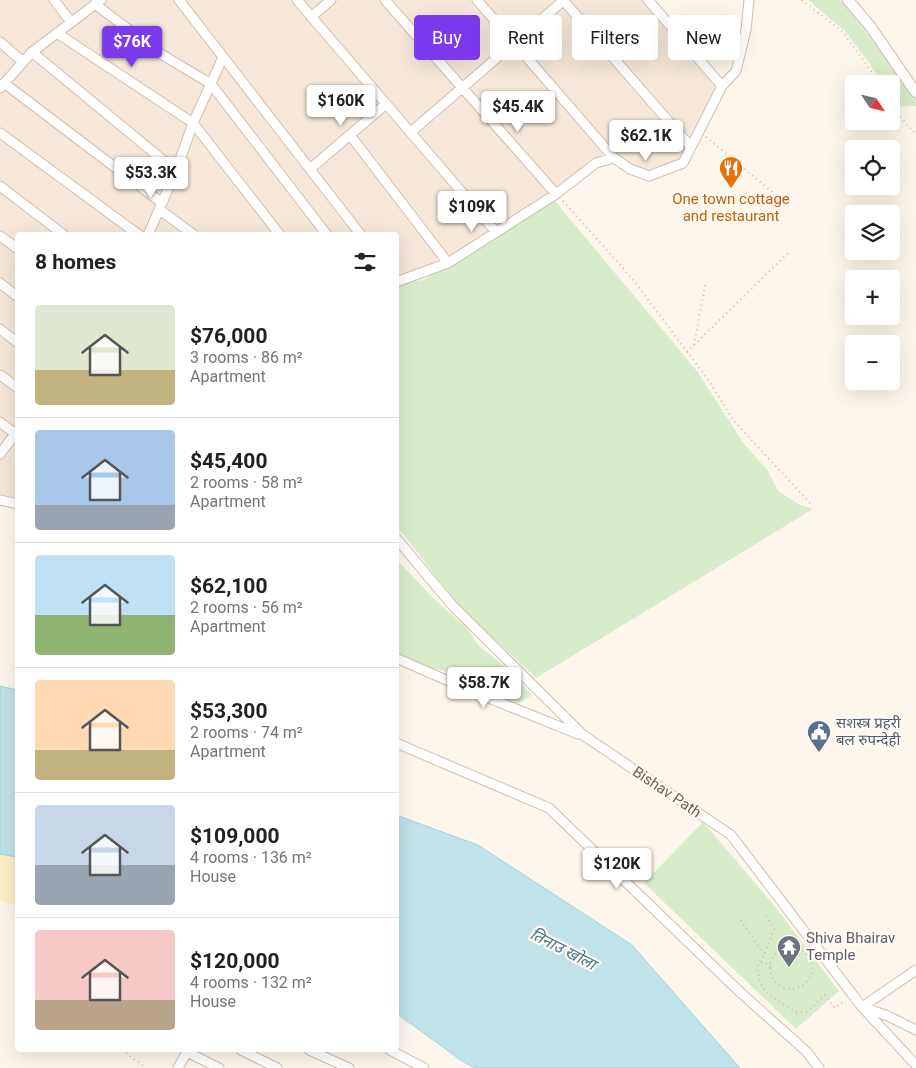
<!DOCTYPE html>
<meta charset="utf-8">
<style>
body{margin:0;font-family:Roboto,"Noto Sans Devanagari",sans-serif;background:#f2f2f2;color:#202124;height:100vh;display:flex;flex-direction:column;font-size:19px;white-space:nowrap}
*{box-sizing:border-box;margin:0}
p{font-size:16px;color:#757577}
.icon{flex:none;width:28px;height:28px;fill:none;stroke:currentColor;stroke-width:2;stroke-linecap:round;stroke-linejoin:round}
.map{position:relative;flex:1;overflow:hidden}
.side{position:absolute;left:15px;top:232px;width:384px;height:820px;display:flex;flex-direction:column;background:#fff;border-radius:5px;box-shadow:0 5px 20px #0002}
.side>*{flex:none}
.guide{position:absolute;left:414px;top:15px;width:426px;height:45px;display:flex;gap:10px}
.needle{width:32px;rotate:125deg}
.controls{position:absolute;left:845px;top:75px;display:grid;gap:10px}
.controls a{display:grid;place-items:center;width:55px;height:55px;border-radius:5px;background:#fff;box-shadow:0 5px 20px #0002;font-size:25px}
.price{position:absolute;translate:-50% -42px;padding:0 11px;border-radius:5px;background:#fff;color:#222;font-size:16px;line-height:32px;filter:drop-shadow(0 1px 2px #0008)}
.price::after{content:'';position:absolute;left:50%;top:30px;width:15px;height:11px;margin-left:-8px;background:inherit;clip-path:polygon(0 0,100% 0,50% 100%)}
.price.on{background:#7c3aed;color:#fff}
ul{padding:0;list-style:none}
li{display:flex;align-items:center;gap:15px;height:125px;padding:0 20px}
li+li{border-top:1px solid #e0e0e0}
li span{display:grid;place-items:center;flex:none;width:140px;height:100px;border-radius:5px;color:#555}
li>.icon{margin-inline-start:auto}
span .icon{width:60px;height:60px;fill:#fffc;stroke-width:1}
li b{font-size:21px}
h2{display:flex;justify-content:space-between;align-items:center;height:60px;padding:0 20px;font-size:21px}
.tag{padding:0 18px;border-radius:5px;background:#fff;box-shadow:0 5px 20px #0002;font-size:18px;line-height:45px}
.tag.on{background:#7c3aed;color:#fff}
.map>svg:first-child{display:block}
.residential{fill:#f5e8da}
.green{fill:#d8ecc9}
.sand{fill:#fcefc7}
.water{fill:#bfe3e8;stroke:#a5d3da}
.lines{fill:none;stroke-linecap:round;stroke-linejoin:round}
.minor-casing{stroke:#d1beb0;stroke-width:11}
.tertiary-casing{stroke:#d1beb0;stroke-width:12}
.path{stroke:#d9b8a5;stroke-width:2;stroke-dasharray:1 4;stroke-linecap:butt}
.minor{stroke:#fff;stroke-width:9}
.tertiary{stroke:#fff;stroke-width:10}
.labels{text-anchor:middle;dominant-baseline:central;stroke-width:4.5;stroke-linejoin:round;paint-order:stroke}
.food-label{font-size:15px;fill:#c56008;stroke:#fffaf3}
.service-label{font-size:15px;fill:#4e5e75;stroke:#fffaf3;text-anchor:start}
.street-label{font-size:15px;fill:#7a5c4d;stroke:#fffaf3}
.worship-label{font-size:15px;fill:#5b616d;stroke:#fffaf3;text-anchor:start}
.water-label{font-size:16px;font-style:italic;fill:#437c86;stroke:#fffaf3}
</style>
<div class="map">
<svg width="916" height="1068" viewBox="0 0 916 1068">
<rect width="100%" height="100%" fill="#fdf6ec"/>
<!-- residential -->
<path class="residential" d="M0 0H648L722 86 683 163 649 176 614 159 596 163 448 263 396 282V235H18L17 504 0 500Z"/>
<!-- green -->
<path class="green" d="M808 0H841L907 85 916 95V106C894 107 891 107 891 84H882L869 63 845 31Z
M555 201 697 371 744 444 768 471 778 491 800 505 813 509 536 678 460 607 396 525V286L399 284 423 280 536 212Z
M396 559 436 601 466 627 479 646 503 665 532 695 519 703 475 689 457 674 432 668 396 653Z
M703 822 773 904 839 991 796 1029 644 883Z"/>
<!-- sand -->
<path class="sand" d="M0 854 17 857V906L0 901Z"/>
<!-- water -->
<path class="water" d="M0 686 17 690V857L0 854Z
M396 815 478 845 632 945 740 1068H475L462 1061 396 1013Z"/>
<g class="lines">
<!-- minor casing -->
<g class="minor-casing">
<path id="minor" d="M54 0 71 22
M179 0 361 235
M297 0 496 232
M385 0 556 194
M477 0 614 158
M563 0 691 147
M648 0 722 86
M95 4 161 54 211 84 327 235
M311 17 331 0
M57 33 193 123 280 235
M0 42 23 62
M32 52 176 171
M4 83 162 203
M0 88 32 52 101 0
M411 132 564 0
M0 133 139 235
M350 135 448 263
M310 169 386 104
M0 186 64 235
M160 210 194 235
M148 235 176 171 193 123 223 57
M0 236 18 249
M396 282 448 263 556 194 596 163 614 158 630 169 649 176 683 163 722 86 736 71 746 30 749 0
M0 283 18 297
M0 329 18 343
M0 375 18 388
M0 422 18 436
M0 454 18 430
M0 500 18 504
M396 538 452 605 583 735 731 835 862 1007 916 1065
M396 658 469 690 578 734
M396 743 549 808 741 993 807 1052 819 1068
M862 1007 916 970
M865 1008 888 1016 916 1030
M241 1050 277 1068
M309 1050 349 1068
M390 1050 424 1068
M187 1052 219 1068
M178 1068 188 1050"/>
</g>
<!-- tertiary casing -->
<g class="tertiary-casing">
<path id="tertiary" d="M848 0 870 26 914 90 916 92"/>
</g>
<!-- path -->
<path class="path" d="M802 0 843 32 871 71 878 84
M891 105 907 125 916 133
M706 137 789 206
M563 201 631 277 709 381 733 420 810 503
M694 345 706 281
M687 352 788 253
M766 916 774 929 764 955 757 967 760 982 766 992 773 998 796 1012H805L809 1010 825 995 835 1008 845 1000
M741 920 764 955
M770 968a21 21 0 1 1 42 0a21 21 0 1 1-42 0Z
M761 962 771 965
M122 1050 146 1068"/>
<!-- minor -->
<use href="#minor" class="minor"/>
<!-- tertiary -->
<use href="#tertiary" class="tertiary"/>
</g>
<!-- icons -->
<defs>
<g id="restaurant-pin" transform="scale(1.25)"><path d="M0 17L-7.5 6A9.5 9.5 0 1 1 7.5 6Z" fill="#e8710a" stroke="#fffaf3"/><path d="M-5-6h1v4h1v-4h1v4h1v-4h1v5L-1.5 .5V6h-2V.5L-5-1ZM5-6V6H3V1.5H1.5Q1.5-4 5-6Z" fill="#fff"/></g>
<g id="civic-pin" transform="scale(1.25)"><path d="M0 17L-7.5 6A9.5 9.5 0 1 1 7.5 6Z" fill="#5c6f8a" stroke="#fffaf3"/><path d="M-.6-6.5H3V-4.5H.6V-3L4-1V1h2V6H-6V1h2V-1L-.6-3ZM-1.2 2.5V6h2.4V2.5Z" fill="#fff"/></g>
<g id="temple-pin" transform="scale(1.25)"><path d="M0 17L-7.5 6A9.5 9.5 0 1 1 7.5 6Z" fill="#6b7280" stroke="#fffaf3"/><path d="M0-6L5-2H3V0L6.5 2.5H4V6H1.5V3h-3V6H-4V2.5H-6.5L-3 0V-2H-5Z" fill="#fff"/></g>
</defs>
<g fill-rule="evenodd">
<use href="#restaurant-pin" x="731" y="168"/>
<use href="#civic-pin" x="819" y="732"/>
<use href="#temple-pin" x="789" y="947"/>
</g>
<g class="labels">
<!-- food labels -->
<g class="food-label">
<text x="731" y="199">One town cottage<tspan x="731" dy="17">and restaurant</tspan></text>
</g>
<!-- service labels -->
<g class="service-label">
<text x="836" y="723">सशस्त्र प्रहरी<tspan x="836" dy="17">बल रुपन्देही</tspan></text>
</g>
<!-- street labels -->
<g class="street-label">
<text transform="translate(667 792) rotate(34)">Bishav Path</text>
</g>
<!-- worship labels -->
<g class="worship-label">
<text x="806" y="938">Shiva Bhairav<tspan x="806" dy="17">Temple</tspan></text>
</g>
<!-- water labels -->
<g class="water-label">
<text transform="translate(563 949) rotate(27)">तिनाउ खोला</text>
</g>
</g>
</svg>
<div class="controls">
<a><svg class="needle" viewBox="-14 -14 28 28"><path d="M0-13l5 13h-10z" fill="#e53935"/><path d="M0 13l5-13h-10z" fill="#757577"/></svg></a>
<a><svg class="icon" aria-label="locate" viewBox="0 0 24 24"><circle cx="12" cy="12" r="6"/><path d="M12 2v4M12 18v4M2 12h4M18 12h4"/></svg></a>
<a><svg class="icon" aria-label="layers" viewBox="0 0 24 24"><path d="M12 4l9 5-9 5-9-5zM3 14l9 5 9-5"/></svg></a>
<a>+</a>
<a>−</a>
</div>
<b class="price on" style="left:132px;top:68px">$76K</b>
<b class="price" style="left:341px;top:127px">$160K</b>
<b class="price" style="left:518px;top:133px">$45.4K</b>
<b class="price" style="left:646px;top:162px">$62.1K</b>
<b class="price" style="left:151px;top:199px">$53.3K</b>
<b class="price" style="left:472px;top:233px">$109K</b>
<b class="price" style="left:484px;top:709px">$58.7K</b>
<b class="price" style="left:617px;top:890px">$120K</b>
<div class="guide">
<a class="tag on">Buy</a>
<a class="tag">Rent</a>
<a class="tag">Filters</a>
<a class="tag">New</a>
</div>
<section class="side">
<h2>8 homes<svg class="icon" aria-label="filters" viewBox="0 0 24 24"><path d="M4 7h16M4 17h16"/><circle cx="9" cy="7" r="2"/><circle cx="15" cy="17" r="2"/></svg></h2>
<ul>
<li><span style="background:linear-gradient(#dfe7d0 65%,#c2b280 0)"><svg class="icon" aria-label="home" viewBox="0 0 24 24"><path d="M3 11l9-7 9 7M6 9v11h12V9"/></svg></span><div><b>$76,000</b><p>3 rooms · 86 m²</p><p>Apartment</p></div></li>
<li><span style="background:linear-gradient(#a9c7e8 75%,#9aa5b1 0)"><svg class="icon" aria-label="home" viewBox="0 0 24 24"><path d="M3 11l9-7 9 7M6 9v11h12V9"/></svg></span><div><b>$45,400</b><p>2 rooms · 58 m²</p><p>Apartment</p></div></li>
<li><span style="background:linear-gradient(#bfe0f5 60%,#8fb573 0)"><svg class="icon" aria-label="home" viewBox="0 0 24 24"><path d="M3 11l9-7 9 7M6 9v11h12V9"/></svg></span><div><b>$62,100</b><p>2 rooms · 56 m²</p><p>Apartment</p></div></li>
<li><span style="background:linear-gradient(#ffd9b3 70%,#c2b280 0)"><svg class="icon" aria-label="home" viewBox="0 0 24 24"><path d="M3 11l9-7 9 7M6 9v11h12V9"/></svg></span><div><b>$53,300</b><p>2 rooms · 74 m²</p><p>Apartment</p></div></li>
<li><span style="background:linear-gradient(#c9d6e8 60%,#9aa5b1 0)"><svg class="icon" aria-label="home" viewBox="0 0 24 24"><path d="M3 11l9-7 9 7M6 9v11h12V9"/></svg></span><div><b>$109,000</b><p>4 rooms · 136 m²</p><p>House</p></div></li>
<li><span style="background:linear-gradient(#f6c9c9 70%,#b9a48a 0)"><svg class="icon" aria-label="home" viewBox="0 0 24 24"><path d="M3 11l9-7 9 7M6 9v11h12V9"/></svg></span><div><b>$120,000</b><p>4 rooms · 132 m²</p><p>House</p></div></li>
</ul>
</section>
</div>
